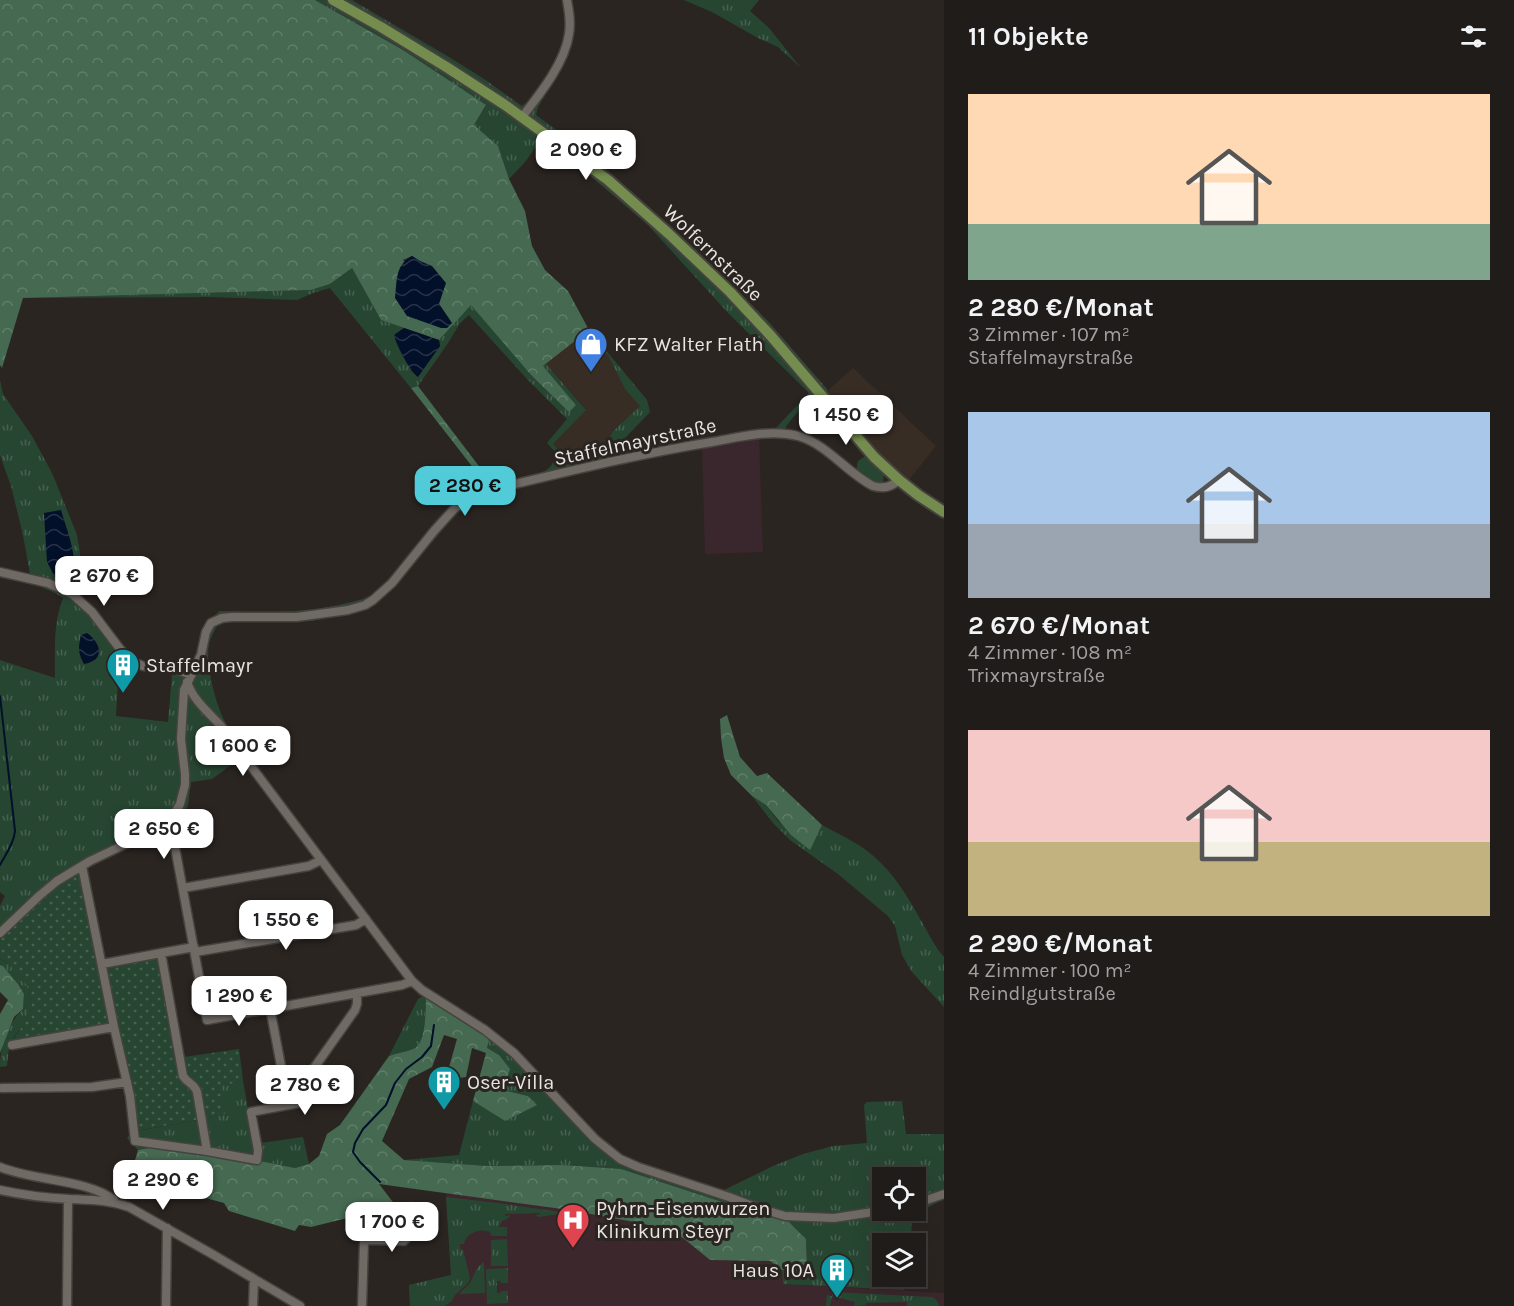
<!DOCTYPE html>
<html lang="de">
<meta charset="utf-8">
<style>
body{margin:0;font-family:Karla,sans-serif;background:#282522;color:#f1f3f6;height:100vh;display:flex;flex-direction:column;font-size:22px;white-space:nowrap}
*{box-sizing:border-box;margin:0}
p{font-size:20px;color:#a2a1a2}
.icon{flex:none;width:33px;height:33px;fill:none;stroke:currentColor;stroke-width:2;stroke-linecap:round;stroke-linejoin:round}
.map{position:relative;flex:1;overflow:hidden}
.details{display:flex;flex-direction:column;background:#201c19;width:570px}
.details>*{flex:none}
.tools{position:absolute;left:872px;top:1167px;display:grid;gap:12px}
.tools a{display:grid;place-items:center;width:54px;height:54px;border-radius:0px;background:#201c19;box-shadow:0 6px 24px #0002,0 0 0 2px #3d3a38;font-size:30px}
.price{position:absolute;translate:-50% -51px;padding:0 14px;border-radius:12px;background:#fff;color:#222;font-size:20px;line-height:39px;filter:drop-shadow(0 2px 3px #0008)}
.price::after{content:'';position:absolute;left:50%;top:36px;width:18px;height:14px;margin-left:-9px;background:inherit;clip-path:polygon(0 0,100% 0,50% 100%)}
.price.selected{background:#52cbd9;color:#111}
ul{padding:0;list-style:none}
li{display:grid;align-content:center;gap:12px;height:318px;padding:0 24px}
li span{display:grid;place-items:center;height:186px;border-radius:0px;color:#555}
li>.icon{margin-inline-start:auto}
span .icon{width:108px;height:108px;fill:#fffc;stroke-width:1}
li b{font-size:26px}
h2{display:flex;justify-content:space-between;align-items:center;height:72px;padding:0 24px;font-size:26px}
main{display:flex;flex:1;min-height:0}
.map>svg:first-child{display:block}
.commercial{fill:#3a272d}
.built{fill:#382d25}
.medical{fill:#3b272c}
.grass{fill:url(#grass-tufts);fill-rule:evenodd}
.forest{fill:url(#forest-crowns);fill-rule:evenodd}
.garden{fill:url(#garden-dots)}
.water{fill:url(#water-waves)}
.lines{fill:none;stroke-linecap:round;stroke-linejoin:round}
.stream{stroke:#031029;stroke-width:2}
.minor-casing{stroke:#46423f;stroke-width:11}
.major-casing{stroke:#46423f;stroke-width:14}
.minor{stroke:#706a65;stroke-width:8}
.major{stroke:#748d4f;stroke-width:10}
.labels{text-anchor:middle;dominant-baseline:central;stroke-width:6;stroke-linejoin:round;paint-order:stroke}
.street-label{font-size:20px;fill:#e9e5e3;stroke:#2b2521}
.poi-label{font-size:20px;fill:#e9e5e3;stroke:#2b2521;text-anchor:start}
</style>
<main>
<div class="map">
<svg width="944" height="1306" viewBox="0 0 944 1306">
<defs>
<pattern id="grass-tufts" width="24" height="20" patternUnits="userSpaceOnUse" patternTransform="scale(1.5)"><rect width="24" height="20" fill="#274632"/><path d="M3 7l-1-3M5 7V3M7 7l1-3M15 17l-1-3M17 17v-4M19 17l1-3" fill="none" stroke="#466150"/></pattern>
<pattern id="forest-crowns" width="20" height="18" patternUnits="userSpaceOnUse" patternTransform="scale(1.5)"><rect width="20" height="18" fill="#456951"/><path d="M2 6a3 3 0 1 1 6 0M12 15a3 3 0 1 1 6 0" fill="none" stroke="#607e6a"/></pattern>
<pattern id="garden-dots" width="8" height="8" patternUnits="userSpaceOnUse" patternTransform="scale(1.5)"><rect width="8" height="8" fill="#274632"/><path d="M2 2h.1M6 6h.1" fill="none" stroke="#466150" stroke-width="1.8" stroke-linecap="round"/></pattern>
<pattern id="water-waves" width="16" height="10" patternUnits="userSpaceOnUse" patternTransform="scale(1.5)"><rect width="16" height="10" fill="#031029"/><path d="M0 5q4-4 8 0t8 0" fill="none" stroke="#283348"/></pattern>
</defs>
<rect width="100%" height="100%" fill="#2b2521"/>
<!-- commercial -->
<path class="commercial" d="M759 438 763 552 705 554 702 447Z"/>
<!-- built -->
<path class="built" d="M576 340 598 349 608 355 625 389 641 406 612 431 609 440 594 454 580 464 560 452 553 444 586 409 546 364Z
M853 368 936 446 908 481 893 470 825 393Z"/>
<!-- medical -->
<path class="medical" d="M446 1193 569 1210 645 1224 683 1238 710 1260 770 1261 782 1270 783 1284 944 1293V1306H410L409 1285 451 1275Z"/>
<!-- grass -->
<path class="grass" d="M315 0H352L449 57 484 79 522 106C541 93 549 71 560 52 564 47 568 42 572 36L564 63 538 107 536 115 582 149 638 197 697 251 767 320 828 390 825 393 823 410 814 401H812C800 409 791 418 784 430 746 442 706 446 668 453 606 466 546 481 485 495L473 501 457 513 389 592 375 604 358 612 310 621H235L226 622 217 626C214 631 211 637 209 643 205 665 216 707 227 726 232 736 240 745 246 754L212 779 191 782 188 805 180 823 167 818 147 830 103 850 60 874 41 889 0 930V906L5 896 0 892V660L55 678C55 650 53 624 63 598L51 591 30 583V574L23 535 11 486 0 455V380L3 394 32 436 52 473 67 510 77 535 80 555 82 575 80 594 129 655 119 657 116 716 168 722 172 675 190 667 195 659 211 620 219 611C262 612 305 614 347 603 356 601 365 599 373 594 381 588 389 579 396 571 421 542 445 498 484 486L485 483C501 481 538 480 550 467 553 464 555 458 557 454L547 443 567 419 527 379 469 315 460 323 448 343 418 386 411 388 330 288 313 293 297 300 210 297 23 298 311 290 330 284 352 268 381 320 404 328 394 335 412 372 418 376 440 346 439 340 471 304 531 375 569 411 576 405 543 366 546 364 586 410 553 444 560 452 580 464 594 454 609 440 612 432 640 406 625 389 608 355 598 349 576 340 589 330 647 400 650 412 626 437 599 460 718 436 755 430H774L809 393 729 314 648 225 587 173 540 141 525 162 509 179 498 146 474 125 486 106 403 50Z
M684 0H759L750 11 769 28 800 67 778 47 758 38 712 12Z
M867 455 884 474 883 482 880 484 875 483 856 471 858 461Z
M752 796 766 805 778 821 810 849 822 825C838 834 857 842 871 854 901 878 918 917 938 950L944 957V1007L912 972 902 955 895 926 888 916 838 874 790 840 773 823Z
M0 959C22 970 38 994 27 1018 23 1027 15 1034 11 1043 8 1049 8 1059 7 1066L0 1067C0 1046 8 1023 23 1009L24 994 18 984 3 966 0 965Z
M425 995 500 1037 597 1135 622 1156 636 1165 715 1190H724L773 1166 803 1154 833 1146 867 1143 864 1105 867 1102 902 1101 906 1134H944V1199L913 1215 910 1243 882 1244V1276L906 1277 904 1290 783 1284 782 1270 807 1267 806 1239 789 1222 725 1203 561 1165 488 1166 404 1160 459 1155 473 1101 505 1121 528 1096 503 1090 499 1055 486 1048 426 998C424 1010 428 1044 413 1049 405 1052 397 1053 389 1056L418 999ZM882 1178H915V1210H882Z
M243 1081 254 1144 303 1137 309 1164 295 1168 205 1150 159 1146 138 1150 127 1138 132 1132 225 1115 220 1086Z
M446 1197 498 1203 560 1212 559 1214 538 1217 536 1215 540 1214V1213L505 1214V1216L511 1215 507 1219 502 1221 499 1227H507V1236H491L490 1232C481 1228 466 1232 464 1244H460V1249H463L470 1278 468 1283 455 1295 451 1302 444 1306H410L409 1285 451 1275Z
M507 1239 508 1266H491V1240Z
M484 1262 485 1293 459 1294C462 1290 467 1287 470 1283 475 1275 475 1267 484 1262Z
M508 1268V1283H501V1281H497V1293H501V1291H508V1303L487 1304 486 1269Z
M833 1292 932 1297C937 1299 938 1302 939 1306H907V1302L866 1303V1305L854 1306 855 1302 832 1296 830 1306H826L827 1295 832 1296Z"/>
<!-- forest -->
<path class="forest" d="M0 0H315L403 50 486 105 474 125 498 146 509 179 525 211 532 246 545 270 568 291 589 330 543 366 576 405 569 412 531 375 471 305 439 340 381 320 352 268 330 284 311 290 23 298 2 368 0 365ZM412 256 420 261 439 304 452 323 403 260Z
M418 386 491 482 485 483 411 388Z
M727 715 740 757 757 776 767 773 822 825 810 850 791 835 766 805 752 796 731 775 724 758 721 738 720 719Z
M0 965 3 966 18 984 24 994 23 1009 14 1017 0 1053V1014L8 1000 0 992Z
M426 998 473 1025 489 1039 487 1048 499 1055 510 1069 503 1090 528 1096 537 1105 505 1121 473 1101 486 1053 472 1048 466 1077 454 1079 450 1093 442 1092 457 1039 444 1035 432 1067 409 1079 382 1141 404 1160 488 1166 561 1165 621 1169 725 1203 789 1222 806 1239 807 1267 782 1270 770 1261 710 1260 683 1238 645 1224 569 1210 379 1184 396 1206 311 1227 299 1225 295 1231 229 1211 224 1203 202 1197 183 1199 128 1184 138 1150 159 1146 205 1150 295 1168 309 1164 319 1156 327 1134 340 1125 389 1056C397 1053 405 1052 413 1049 427 1044 425 1010 426 998Z"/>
<!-- garden -->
<path class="garden" d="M76 874 80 875 98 968 155 959 158 961 177 1058 239 1049 243 1081 221 1086 225 1115 136 1131 127 1067 118 1023 11 1043C26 1021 40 1004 22 978 16 970 9 963 0 959V936L51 892Z"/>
<!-- water -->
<path class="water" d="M412 256 420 261 432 266 446 283 439 304 452 323 447 328H441L407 316 395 298C397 281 395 265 412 256Z
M404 328 439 340 440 346 418 377C410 371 396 345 394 335Z
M61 510C67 531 76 551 74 573L55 577 47 562 44 513Z
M87 633C102 644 105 660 84 664 78 653 78 648 81 635Z"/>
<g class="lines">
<!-- stream -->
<path class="stream" d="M0 696 15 831C14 843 6 854 0 865
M380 1182 360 1162 353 1152 355 1143 363 1129 386 1105 395 1083 406 1069 422 1057 431 1046 434 1025"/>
<!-- minor casing -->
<g class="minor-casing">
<path id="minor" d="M522 117C540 94 565 63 569 34 571 22 569 11 567 0
M0 572 48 583 72 594 92 612 120 649 131 661 143 666 175 669 191 675
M187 682C193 700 209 713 221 726L412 981 422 990 485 1030 514 1053 595 1139 620 1159 638 1167 729 1197 758 1208 785 1216 834 1218 886 1210
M167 823 172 831 207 1020 402 985 412 981
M82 866 114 1027 130 1096 135 1141 207 1151 257 1160 258 1150 251 1112 304 1102 298 1074
M183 888 309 866 321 860
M0 933 39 896 57 881 90 861 159 828 172 818 180 804 185 785V774L181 739 184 690 201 655 206 632 211 623 222 618 232 617H297L348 610 365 605 373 600 392 583 434 531 454 509 472 496 494 489C566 472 638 454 712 442 740 437 770 429 798 436 827 444 847 473 873 486 884 489 891 487 899 480
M195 952 356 925 366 919
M161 953 194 947
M102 964 161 953 183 1076C187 1083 195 1084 197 1092L207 1151
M270 1008 282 1071 288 1075C296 1074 308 1074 314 1068L355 1010 357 1004V994
M12 1045 114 1027
M2 1088 92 1087 127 1082
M0 1167C33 1181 87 1179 114 1200
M0 1190C23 1195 46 1198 69 1199 90 1200 109 1200 129 1207L212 1254 300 1306
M915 1204 944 1194
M67 1306 68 1199
M166 1306 167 1228
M253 1306 254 1279
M362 1306 364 1242 369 1240 404 1241C414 1233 411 1219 411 1207"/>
</g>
<!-- major casing -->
<g class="major-casing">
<path id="major" d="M333 0 381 27 448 68 505 105 608 180 669 234 730 292 771 336 874 457 899 480 918 495 944 512"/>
</g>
<!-- minor -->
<use href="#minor" class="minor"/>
<!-- major -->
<use href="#major" class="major"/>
</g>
<!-- icons -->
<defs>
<g id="shop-pin" transform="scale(1.725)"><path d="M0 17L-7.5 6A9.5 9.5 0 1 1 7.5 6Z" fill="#3f7fe0" stroke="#2b2521"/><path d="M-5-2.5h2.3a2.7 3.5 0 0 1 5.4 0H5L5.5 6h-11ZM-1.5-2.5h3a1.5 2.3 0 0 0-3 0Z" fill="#fff"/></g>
<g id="building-pin" transform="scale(1.725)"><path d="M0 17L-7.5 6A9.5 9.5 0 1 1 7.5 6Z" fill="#0f9aa8" stroke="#2b2521"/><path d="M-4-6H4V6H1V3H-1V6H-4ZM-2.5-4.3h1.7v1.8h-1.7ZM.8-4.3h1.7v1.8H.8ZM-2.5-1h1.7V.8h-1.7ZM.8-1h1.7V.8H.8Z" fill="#fff"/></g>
<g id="hospital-pin" transform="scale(1.725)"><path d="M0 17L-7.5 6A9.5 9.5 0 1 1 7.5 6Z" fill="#e0444e" stroke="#2b2521"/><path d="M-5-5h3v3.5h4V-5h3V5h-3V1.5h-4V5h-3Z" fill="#fff"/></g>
</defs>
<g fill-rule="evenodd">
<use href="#shop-pin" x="591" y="344"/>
<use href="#building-pin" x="123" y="665"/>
<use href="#building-pin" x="444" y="1082"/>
<use href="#hospital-pin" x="573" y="1220"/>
<use href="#building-pin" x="837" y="1270"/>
</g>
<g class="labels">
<!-- street labels -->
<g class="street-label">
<text transform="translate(713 253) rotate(44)">Wolfernstraße</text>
<text transform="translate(635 442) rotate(-12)">Staffelmayrstraße</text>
</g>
<!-- poi labels -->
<g class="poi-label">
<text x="614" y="344">KFZ Walter Flath</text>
<text x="146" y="665">Staffelmayr</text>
<text x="467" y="1082">Oser-Villa</text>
<text x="596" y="1208">Pyhrn-Eisenwurzen<tspan x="596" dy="23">Klinikum Steyr</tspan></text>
<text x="814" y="1270" text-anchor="end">Haus 10A</text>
</g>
</g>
</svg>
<div class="tools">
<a><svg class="icon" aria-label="locate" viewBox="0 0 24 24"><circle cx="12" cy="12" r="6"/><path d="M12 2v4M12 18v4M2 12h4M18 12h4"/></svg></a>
<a><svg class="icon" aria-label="layers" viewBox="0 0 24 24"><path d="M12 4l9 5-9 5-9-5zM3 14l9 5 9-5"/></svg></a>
</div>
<b class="price" style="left:586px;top:181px">2 090 €</b>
<b class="price" style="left:846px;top:446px">1 450 €</b>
<b class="price selected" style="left:465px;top:517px">2 280 €</b>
<b class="price" style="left:104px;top:607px">2 670 €</b>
<b class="price" style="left:243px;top:777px">1 600 €</b>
<b class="price" style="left:164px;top:860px">2 650 €</b>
<b class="price" style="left:286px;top:951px">1 550 €</b>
<b class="price" style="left:239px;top:1027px">1 290 €</b>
<b class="price" style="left:305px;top:1116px">2 780 €</b>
<b class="price" style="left:163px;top:1211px">2 290 €</b>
<b class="price" style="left:392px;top:1253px">1 700 €</b>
</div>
<section class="details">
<h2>11 Objekte<svg class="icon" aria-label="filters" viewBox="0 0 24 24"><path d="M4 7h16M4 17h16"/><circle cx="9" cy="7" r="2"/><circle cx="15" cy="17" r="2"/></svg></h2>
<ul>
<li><span style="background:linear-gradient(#ffd9b3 70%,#7fa58c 0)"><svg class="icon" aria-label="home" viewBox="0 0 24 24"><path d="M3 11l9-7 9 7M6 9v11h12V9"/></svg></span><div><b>2 280 €/Monat</b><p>3 Zimmer · 107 m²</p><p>Staffelmayrstraße</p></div></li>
<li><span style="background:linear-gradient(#a9c7e8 60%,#9aa5b1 0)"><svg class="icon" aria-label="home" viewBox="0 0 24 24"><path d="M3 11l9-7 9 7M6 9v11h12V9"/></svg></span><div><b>2 670 €/Monat</b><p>4 Zimmer · 108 m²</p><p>Trixmayrstraße</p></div></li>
<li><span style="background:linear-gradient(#f6c9c9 60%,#c2b280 0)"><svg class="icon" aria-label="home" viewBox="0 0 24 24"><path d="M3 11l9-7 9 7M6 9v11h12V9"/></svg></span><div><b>2 290 €/Monat</b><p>4 Zimmer · 100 m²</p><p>Reindlgutstraße</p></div></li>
</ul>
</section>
</main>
